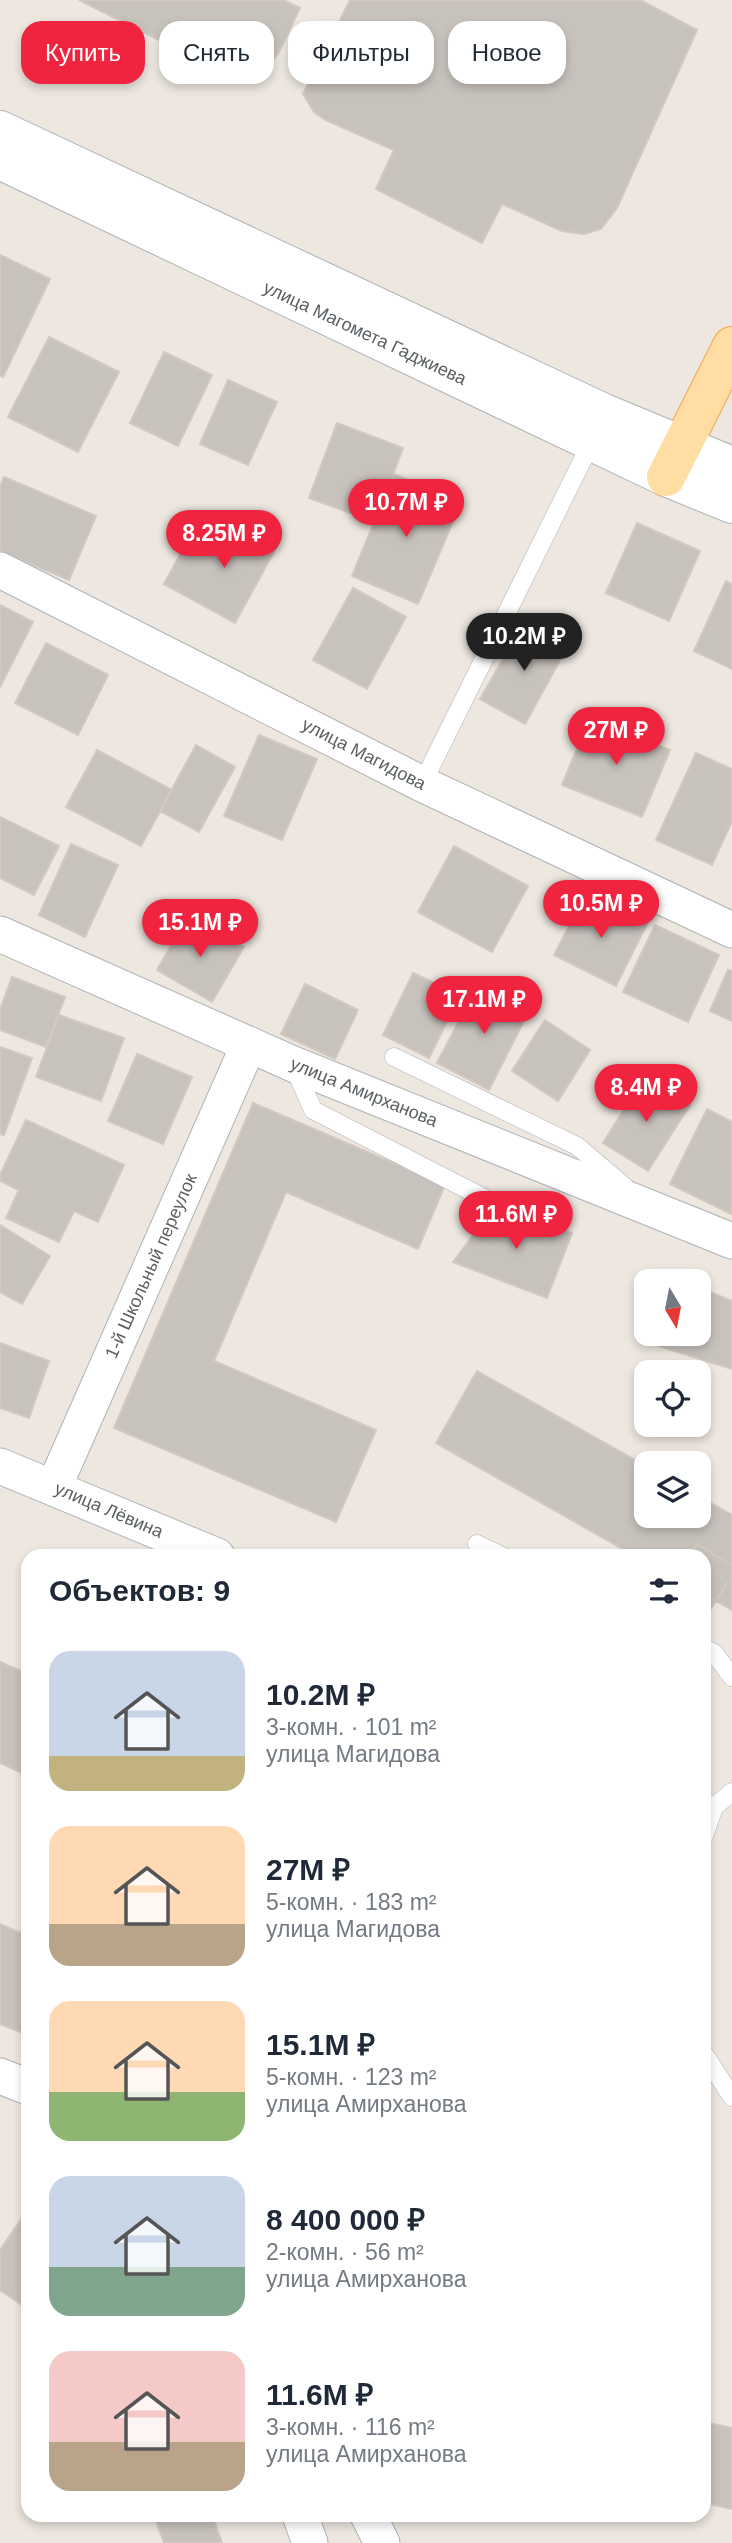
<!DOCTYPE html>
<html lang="ru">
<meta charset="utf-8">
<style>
body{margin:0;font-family:Helvetica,sans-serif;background:#f2f2f3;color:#1f2937;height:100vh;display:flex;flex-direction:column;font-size:26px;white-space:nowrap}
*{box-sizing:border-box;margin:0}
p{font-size:23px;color:#747a83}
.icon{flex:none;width:38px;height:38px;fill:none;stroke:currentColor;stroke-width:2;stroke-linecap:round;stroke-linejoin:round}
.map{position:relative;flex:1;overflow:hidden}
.drawer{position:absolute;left:21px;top:1549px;width:690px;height:973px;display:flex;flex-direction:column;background:#fff;border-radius:21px;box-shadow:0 4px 10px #0003}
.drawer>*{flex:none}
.top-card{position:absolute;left:21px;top:21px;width:691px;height:63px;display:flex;gap:14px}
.needle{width:46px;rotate:170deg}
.controls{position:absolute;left:634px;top:1269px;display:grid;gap:14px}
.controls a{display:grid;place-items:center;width:77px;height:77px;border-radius:14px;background:#fff;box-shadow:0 4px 10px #0003;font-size:35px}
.price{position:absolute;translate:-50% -60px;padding:0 16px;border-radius:24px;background:#f0243f;color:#fff;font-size:23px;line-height:46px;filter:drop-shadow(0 2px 4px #0008)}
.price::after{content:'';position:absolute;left:50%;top:42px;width:21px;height:16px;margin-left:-10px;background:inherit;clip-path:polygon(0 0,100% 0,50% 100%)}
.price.on{background:#222;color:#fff}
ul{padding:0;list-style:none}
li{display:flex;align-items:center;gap:21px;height:175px;padding:0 28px}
li span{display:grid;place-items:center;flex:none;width:196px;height:140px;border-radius:21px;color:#555}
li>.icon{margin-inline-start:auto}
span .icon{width:84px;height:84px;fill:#fffc;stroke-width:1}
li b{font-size:30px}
h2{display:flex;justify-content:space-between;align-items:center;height:84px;padding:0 28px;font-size:30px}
.chip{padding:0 24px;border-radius:21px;background:#fff;box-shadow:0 4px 10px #0003;font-size:24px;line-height:63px}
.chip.on{background:#f0243f;color:#fff}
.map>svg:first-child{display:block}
.building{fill:#c8c2bd;stroke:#d2c8bf;stroke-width:2}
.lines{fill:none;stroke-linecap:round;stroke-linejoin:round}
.service-casing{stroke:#aeb3b7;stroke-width:19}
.minor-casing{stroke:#aeb3b7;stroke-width:37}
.secondary-casing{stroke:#adb3b7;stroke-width:40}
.primary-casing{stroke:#f7a450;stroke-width:40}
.service{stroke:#fff;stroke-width:18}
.minor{stroke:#fff;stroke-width:35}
.secondary{stroke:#fff;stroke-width:38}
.primary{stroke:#ffdda3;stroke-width:38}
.labels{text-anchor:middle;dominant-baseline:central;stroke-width:6;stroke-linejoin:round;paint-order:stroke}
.street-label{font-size:18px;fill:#595f62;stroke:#fff}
</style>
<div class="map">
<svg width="732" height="2543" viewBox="0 0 732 2543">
<rect width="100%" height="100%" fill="#ede7e0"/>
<!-- building -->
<path class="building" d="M79 0H283L300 8 278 54 264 71 249 76H231Z
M350 0H640L697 30 617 208 601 229 584 234 562 231 502 204 482 243 376 189 394 150 325 120 314 112 303 94Z
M0 255 50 279 3 377 0 375Z
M49 337 119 372 78 452 8 417Z
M164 352 212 375 178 446 130 423Z
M228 380 277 402 248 465 200 444Z
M337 423 403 448 375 522 309 498Z
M394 474 461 503 418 604 352 576Z
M4 477 96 516 69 580 0 551V487Z
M244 518 281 539 235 623 164 584 191 534 225 552Z
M637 523 700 551 669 621 606 593Z
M726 581 732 584V669L694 651Z
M353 588 406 617 367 689 313 660Z
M0 605 33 622 0 687Z
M524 622 568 646 525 724 480 699Z
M46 643 108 675 78 735 15 703Z
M590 717 670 750 642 817 562 785Z
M259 735 317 759 282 840 224 816Z
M196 745 235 767 199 832 160 811Z
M97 750 172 790 141 846 66 807Z
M696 753 732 769V821L712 865 656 840Z
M0 817 59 846 34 895 0 878Z
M71 844 118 865 85 937 39 915Z
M454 846 528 886 492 952 418 912Z
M586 893 647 924 616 986 554 955Z
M188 916 244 947 212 1002 157 970Z
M655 925 719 955 688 1022 623 992Z
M728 970 732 971V1021L710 1011Z
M413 973 460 995 429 1058 383 1035Z
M12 977 65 997 46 1047 0 1030V1010Z
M479 983 530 1009 489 1090 437 1063Z
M305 984 358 1010 335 1059 281 1034Z
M59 1015 124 1038 101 1101 36 1077Z
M545 1020 590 1050 558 1101 512 1071Z
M0 1047 32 1058 4 1135 0 1134Z
M137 1054 192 1077 163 1144 108 1121Z
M645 1076 690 1105 648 1171 603 1143Z
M253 1103 445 1185 418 1249 286 1192 214 1361 376 1430 336 1522 114 1428Z
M707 1109 732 1122 731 1214 670 1184Z
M26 1120 124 1165 98 1222 74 1211 59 1242 6 1218 19 1190 0 1181V1175Z
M495 1206 572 1233 547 1298 453 1262Z
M0 1225 50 1256 22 1304 0 1292Z
M698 1287 732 1301V1369L658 1346 664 1334H698Z
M0 1343 49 1361 29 1418 0 1408Z
M477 1371 646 1466V1516H698V1496L732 1515V1610L704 1594V1556H635L436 1443Z
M697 1544 732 1566V1576L708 1613 704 1610V1556H690Z
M0 1662 28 1674V1776L0 1763Z
M0 1924 28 1936 27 2035 0 2024Z
M704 2116 709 2117 704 2145Z
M24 2215 28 2217V2309L0 2290V2250Z
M704 2422 732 2428V2509L704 2503Z
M154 2515H212L222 2543H164Z"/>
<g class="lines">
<!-- service casing -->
<g class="service-casing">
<path id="service" d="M422 784 593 439
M394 1057 577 1146 625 1187
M294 1067 313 1110 482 1197
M477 1544 502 1556
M704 1648 714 1653 732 1677
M704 1802 714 1807 704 1836
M714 1807 732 1792
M704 2054 732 2097"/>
</g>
<!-- minor casing -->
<g class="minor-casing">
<path id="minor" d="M0 570 422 784 732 930
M0 934 293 1064 732 1241
M0 1466 217 1556
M54 1487 249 1044
M0 2076 28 2087
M300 2515 310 2543
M368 2515 382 2543"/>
</g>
<!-- secondary casing -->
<g class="secondary-casing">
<path id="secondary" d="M0 130 604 413 732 466
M0 160 666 477 732 504"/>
</g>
<!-- primary casing -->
<g class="primary-casing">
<path id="primary" d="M666 477 732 346"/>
</g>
<!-- service -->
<use href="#service" class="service"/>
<!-- minor -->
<use href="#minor" class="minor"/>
<!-- secondary -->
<use href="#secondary" class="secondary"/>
<!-- primary -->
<use href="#primary" class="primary"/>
</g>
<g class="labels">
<!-- street labels -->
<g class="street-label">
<text transform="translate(365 333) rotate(25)">улица Магомета Гаджиева</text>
<text transform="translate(364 754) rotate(27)">улица Магидова</text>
<text transform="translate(364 1092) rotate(22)">улица Амирханова</text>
<text transform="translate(151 1266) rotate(-66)">1-й Школьный переулок</text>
<text transform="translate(109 1510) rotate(23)">улица Лёвина</text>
</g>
</g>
</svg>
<div class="controls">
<a><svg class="needle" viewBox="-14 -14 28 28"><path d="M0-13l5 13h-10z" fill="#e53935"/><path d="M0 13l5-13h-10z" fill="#747a83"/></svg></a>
<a><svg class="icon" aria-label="locate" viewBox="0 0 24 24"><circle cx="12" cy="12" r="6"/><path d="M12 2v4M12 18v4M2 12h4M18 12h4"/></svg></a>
<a><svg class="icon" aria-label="layers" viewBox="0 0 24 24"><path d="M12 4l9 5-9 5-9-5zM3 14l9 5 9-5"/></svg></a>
</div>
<b class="price" style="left:406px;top:539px">10.7M ₽</b>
<b class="price" style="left:224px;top:570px">8.25M ₽</b>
<b class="price on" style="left:524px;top:673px">10.2M ₽</b>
<b class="price" style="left:616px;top:767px">27M ₽</b>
<b class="price" style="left:601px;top:940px">10.5M ₽</b>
<b class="price" style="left:200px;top:959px">15.1M ₽</b>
<b class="price" style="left:484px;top:1036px">17.1M ₽</b>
<b class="price" style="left:646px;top:1124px">8.4M ₽</b>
<b class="price" style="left:516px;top:1251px">11.6M ₽</b>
<div class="top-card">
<a class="chip on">Купить</a>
<a class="chip">Снять</a>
<a class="chip">Фильтры</a>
<a class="chip">Новое</a>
</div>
<section class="drawer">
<h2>Объектов: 9<svg class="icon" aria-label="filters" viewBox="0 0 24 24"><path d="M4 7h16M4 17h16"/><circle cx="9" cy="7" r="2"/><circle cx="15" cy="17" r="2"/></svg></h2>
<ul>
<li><span style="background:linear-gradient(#c9d6e8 75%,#c2b280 0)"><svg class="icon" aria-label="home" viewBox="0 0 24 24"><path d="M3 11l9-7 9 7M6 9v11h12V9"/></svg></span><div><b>10.2M ₽</b><p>3-комн. · 101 m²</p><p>улица Магидова</p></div></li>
<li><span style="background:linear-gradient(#ffd9b3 70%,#b9a48a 0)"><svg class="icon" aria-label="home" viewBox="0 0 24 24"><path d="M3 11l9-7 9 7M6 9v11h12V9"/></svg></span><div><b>27M ₽</b><p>5-комн. · 183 m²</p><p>улица Магидова</p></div></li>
<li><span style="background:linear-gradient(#ffd9b3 65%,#8fb573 0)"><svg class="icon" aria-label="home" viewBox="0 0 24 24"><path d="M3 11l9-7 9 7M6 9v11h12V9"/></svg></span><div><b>15.1M ₽</b><p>5-комн. · 123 m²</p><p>улица Амирханова</p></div></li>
<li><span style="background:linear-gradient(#c9d6e8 65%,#7fa58c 0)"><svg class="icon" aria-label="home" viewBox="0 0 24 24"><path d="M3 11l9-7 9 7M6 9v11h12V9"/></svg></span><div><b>8 400 000 ₽</b><p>2-комн. · 56 m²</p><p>улица Амирханова</p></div></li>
<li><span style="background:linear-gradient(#f6c9c9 65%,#b9a48a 0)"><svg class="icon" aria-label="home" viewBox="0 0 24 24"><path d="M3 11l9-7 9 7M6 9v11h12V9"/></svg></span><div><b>11.6M ₽</b><p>3-комн. · 116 m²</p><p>улица Амирханова</p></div></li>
</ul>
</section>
</div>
